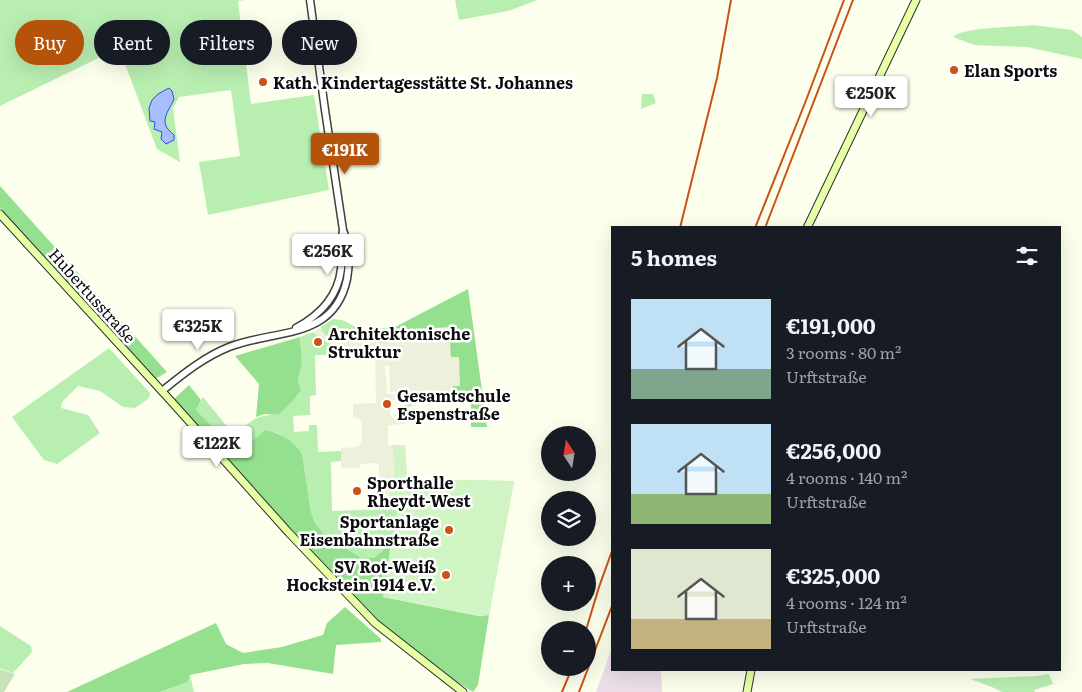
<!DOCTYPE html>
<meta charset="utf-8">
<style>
body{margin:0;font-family:Literata,serif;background:#242831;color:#f1f3f6;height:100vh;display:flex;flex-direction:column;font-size:19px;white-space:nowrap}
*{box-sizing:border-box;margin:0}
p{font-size:16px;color:#9ea1a6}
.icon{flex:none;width:28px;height:28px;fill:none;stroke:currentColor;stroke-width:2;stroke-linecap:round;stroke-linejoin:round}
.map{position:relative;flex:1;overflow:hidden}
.drawer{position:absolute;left:611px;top:226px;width:450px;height:445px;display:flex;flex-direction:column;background:#171b24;border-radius:0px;box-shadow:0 5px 20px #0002}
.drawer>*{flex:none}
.guide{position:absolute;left:15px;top:20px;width:475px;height:45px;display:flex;gap:10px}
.needle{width:32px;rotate:348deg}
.buttons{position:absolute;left:541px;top:426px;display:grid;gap:10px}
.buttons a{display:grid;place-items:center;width:55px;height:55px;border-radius:50%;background:#171b24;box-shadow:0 5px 20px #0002;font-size:25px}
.price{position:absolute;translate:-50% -42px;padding:0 11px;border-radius:5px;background:#fff;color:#222;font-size:16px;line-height:32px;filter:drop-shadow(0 1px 2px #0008)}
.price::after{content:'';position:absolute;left:50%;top:30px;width:15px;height:11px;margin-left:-8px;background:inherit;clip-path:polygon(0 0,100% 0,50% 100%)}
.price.selected{background:#b45309;color:#fff}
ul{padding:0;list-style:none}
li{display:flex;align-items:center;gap:15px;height:125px;padding:0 20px}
li span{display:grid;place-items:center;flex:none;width:140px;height:100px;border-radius:0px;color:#555}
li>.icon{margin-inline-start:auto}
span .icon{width:60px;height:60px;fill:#fffc;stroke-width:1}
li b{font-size:21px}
h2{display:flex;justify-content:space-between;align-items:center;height:60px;padding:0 20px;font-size:21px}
.pill{padding:0 18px;border-radius:22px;background:#171b24;box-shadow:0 5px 20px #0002;font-size:18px;line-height:45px}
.pill.selected{background:#b45309;color:#fff}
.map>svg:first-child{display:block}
.industrial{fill:#ecdfe9}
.green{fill:#b9eeb1}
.forest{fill:#94e08e}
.cemetery{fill:#c6e3ba}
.pitch{fill:#d1f4c4}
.plaza{fill:#edf0da}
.water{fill:#aabefd;stroke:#2950dc}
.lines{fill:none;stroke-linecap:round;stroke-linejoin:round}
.tertiary-casing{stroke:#3f3f3f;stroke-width:9}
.secondary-casing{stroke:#2e2e2e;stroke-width:9}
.tertiary{stroke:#fff;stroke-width:6}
.secondary{stroke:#e7ffa7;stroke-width:7}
.rail{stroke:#cb5216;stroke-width:2}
.poi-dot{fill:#cb5216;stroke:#fff;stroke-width:2}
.labels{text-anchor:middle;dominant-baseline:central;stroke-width:5;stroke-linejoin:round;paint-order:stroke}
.poi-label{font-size:16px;font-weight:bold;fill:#0c0c0c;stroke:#fff;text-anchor:start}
.street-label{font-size:16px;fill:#0c0c0c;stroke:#fff}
</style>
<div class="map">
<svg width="1082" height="692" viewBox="0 0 1082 692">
<rect width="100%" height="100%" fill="#fbffec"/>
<!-- industrial -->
<path class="industrial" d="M612 648V670H661L662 692H596Z"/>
<!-- green -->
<path class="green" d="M0 0H245L238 1 251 104 314 95 329 190 208 215 199 162 240 156 231 90 179 97 173 108 180 162 157 149 119 48 0 106Z
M455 0H538L508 11 459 20Z
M1033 25 1072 30 1082 37V59L1027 47 974 45 953 37C961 27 1017 27 1033 25Z
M642 94H653L656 103 641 109Z
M333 319 342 320 362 330 359 339 355 342 354 337H339V342C332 341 322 335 321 327Z
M313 332 328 343 340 347V355H315L316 395 310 396V415L293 416 294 432 309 431V425H317L318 452 341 451V461L331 462 332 511 391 509 397 511 393 445H405L407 479 514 481 489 615 383 597 393 538 383 550 374 558H361L323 533 315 523 311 512 302 454 280 434 265 430 242 450 234 448 196 410 203 397 234 435C252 421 255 414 279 415 287 406 295 400 301 390L298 379 302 364 300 337Z
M357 347 375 351H359V354H350V348Z
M109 348 150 393 149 398 135 408 123 407 100 391 78 386 62 402 61 408 88 415 100 433 57 464 44 460 12 417Z
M453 390V397L412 398V406L408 407V423H405L404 392Z
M0 626 31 646 32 652 13 673 0 668Z
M1049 674 1053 684 1034 690 1035 692H1002L992 687 970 679 1035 676Z
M190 675 194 692H160L188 682Z"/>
<!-- forest -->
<path class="forest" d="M0 186 167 372 155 379 152 376 0 208Z
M468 289 487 427H471V396L453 397V386H459L458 357 451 358 419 330V335C405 339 385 347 371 340L370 337 374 330 397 326Z
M300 337 302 364 298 379 301 390C295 400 287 406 279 415L264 414 256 417 259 384 235 356Z
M189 385 201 400 196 410 234 448 242 450 265 430C280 433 293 440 302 454L311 512 315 523 323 533 361 558H374L383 550 392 537 383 597 479 616 489 615 478 685 473 692 433 666 396 638 356 600 173 400Z
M345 607 381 639V642L336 645 333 674 268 663 244 664 190 675 188 682 160 692H67L216 623 226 644 243 653 282 647 323 635 327 623Z"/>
<!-- cemetery -->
<path class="cemetery" d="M0 669 15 674 4 692H0Z"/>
<!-- pitch -->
<path class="pitch" d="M393 445H405L407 479 514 481 489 615 479 616 383 597 397 511 391 509 390 492 394 491Z"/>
<!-- plaza -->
<path class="plaza" d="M321 327 323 333 337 342H339L338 337H354L355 341 359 339 362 330H374L370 337 371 340 377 343 397 342V336L419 335V329L449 327 451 357H459L460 386H453V390L390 392 389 366H385L387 394H404V400H390V416L394 419 405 418V424L388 425V445H393L394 492H390L391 509 383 510V508L386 507V502L382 500V483L379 481V465L377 463 360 464V468H341V448L358 447 362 442V422L358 418H353V404L376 403 375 351 363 348 352 347 350 348V356L338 357V355L340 354V347L328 343 313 332Z"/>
<!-- water -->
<path class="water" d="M169 88 172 91 174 99C171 107 162 117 166 126 167 129 171 132 174 135V140L166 144 161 139 162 132 154 129 155 122 150 121 149 108 152 100 158 94Z"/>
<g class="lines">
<!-- tertiary casing -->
<g class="tertiary-casing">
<path id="tertiary" d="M296 328C320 315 338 297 341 269 343 255 341 243 343 230
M162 391C183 374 204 357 229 347 274 329 334 341 347 279 350 262 349 245 343 230L325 110 310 0"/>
</g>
<!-- secondary casing -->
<g class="secondary-casing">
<path id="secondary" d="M0 214 170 400 289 533 375 623 463 692
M807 228 916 0
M747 692 751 670"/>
</g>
<!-- tertiary -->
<use href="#tertiary" class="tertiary"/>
<!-- secondary -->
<use href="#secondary" class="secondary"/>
<!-- rail -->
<path class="rail" d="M680 228 717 78 731 0
M755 228 805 103 844 0
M765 228 853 0
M586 630 599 587 612 551
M562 692 572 668
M579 692 612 606"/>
</g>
<!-- markers -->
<g class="poi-dot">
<circle cx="954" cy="70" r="5"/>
<circle cx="263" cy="82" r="5"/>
<circle cx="318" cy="342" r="5"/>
<circle cx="387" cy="404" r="5"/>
<circle cx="357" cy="491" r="5"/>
<circle cx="449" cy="530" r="5"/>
<circle cx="446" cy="575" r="5"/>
</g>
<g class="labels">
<!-- poi labels -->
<g class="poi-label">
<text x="964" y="70">Elan Sports</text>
<text x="273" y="82">Kath. Kindertagesstätte St. Johannes</text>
<text x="328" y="333">Architektonische<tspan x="328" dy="18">Struktur</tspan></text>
<text x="397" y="395">Gesamtschule<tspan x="397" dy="18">Espenstraße</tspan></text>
<text x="367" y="482">Sporthalle<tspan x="367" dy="18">Rheydt-West</tspan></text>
<text x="439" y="521" text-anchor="end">Sportanlage<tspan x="439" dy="18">Eisenbahnstraße</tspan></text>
<text x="436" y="566" text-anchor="end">SV Rot-Weiß<tspan x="436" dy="18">Hockstein 1914 e.V.</tspan></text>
</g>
<!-- street labels -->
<g class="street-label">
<text transform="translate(93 295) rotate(48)">Hubertusstraße</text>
</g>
</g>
</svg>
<div class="buttons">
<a><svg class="needle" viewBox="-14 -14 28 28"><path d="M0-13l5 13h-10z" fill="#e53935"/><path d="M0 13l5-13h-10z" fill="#9ea1a6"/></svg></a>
<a><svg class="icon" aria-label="layers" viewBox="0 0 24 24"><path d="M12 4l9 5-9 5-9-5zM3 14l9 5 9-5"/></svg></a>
<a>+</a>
<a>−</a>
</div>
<b class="price" style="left:871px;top:118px">€250K</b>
<b class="price selected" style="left:345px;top:175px">€191K</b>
<b class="price" style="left:328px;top:276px">€256K</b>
<b class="price" style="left:198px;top:351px">€325K</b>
<b class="price" style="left:217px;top:468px">€122K</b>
<div class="guide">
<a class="pill selected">Buy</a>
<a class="pill">Rent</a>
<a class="pill">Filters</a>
<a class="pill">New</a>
</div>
<section class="drawer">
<h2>5 homes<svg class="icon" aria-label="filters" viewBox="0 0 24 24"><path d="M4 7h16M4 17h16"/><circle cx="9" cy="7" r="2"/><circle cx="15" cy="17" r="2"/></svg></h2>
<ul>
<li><span style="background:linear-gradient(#bfe0f5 70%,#7fa58c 0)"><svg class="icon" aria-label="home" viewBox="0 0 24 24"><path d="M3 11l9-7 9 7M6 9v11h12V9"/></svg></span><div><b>€191,000</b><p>3 rooms · 80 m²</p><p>Urftstraße</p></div></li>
<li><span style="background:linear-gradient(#bfe0f5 70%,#8fb573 0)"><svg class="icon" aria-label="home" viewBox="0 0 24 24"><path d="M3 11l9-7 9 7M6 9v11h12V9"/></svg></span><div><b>€256,000</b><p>4 rooms · 140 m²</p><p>Urftstraße</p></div></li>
<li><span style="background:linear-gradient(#dfe7d0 70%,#c2b280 0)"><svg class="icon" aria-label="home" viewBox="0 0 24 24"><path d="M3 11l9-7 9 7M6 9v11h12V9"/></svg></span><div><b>€325,000</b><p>4 rooms · 124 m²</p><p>Urftstraße</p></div></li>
</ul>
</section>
</div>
